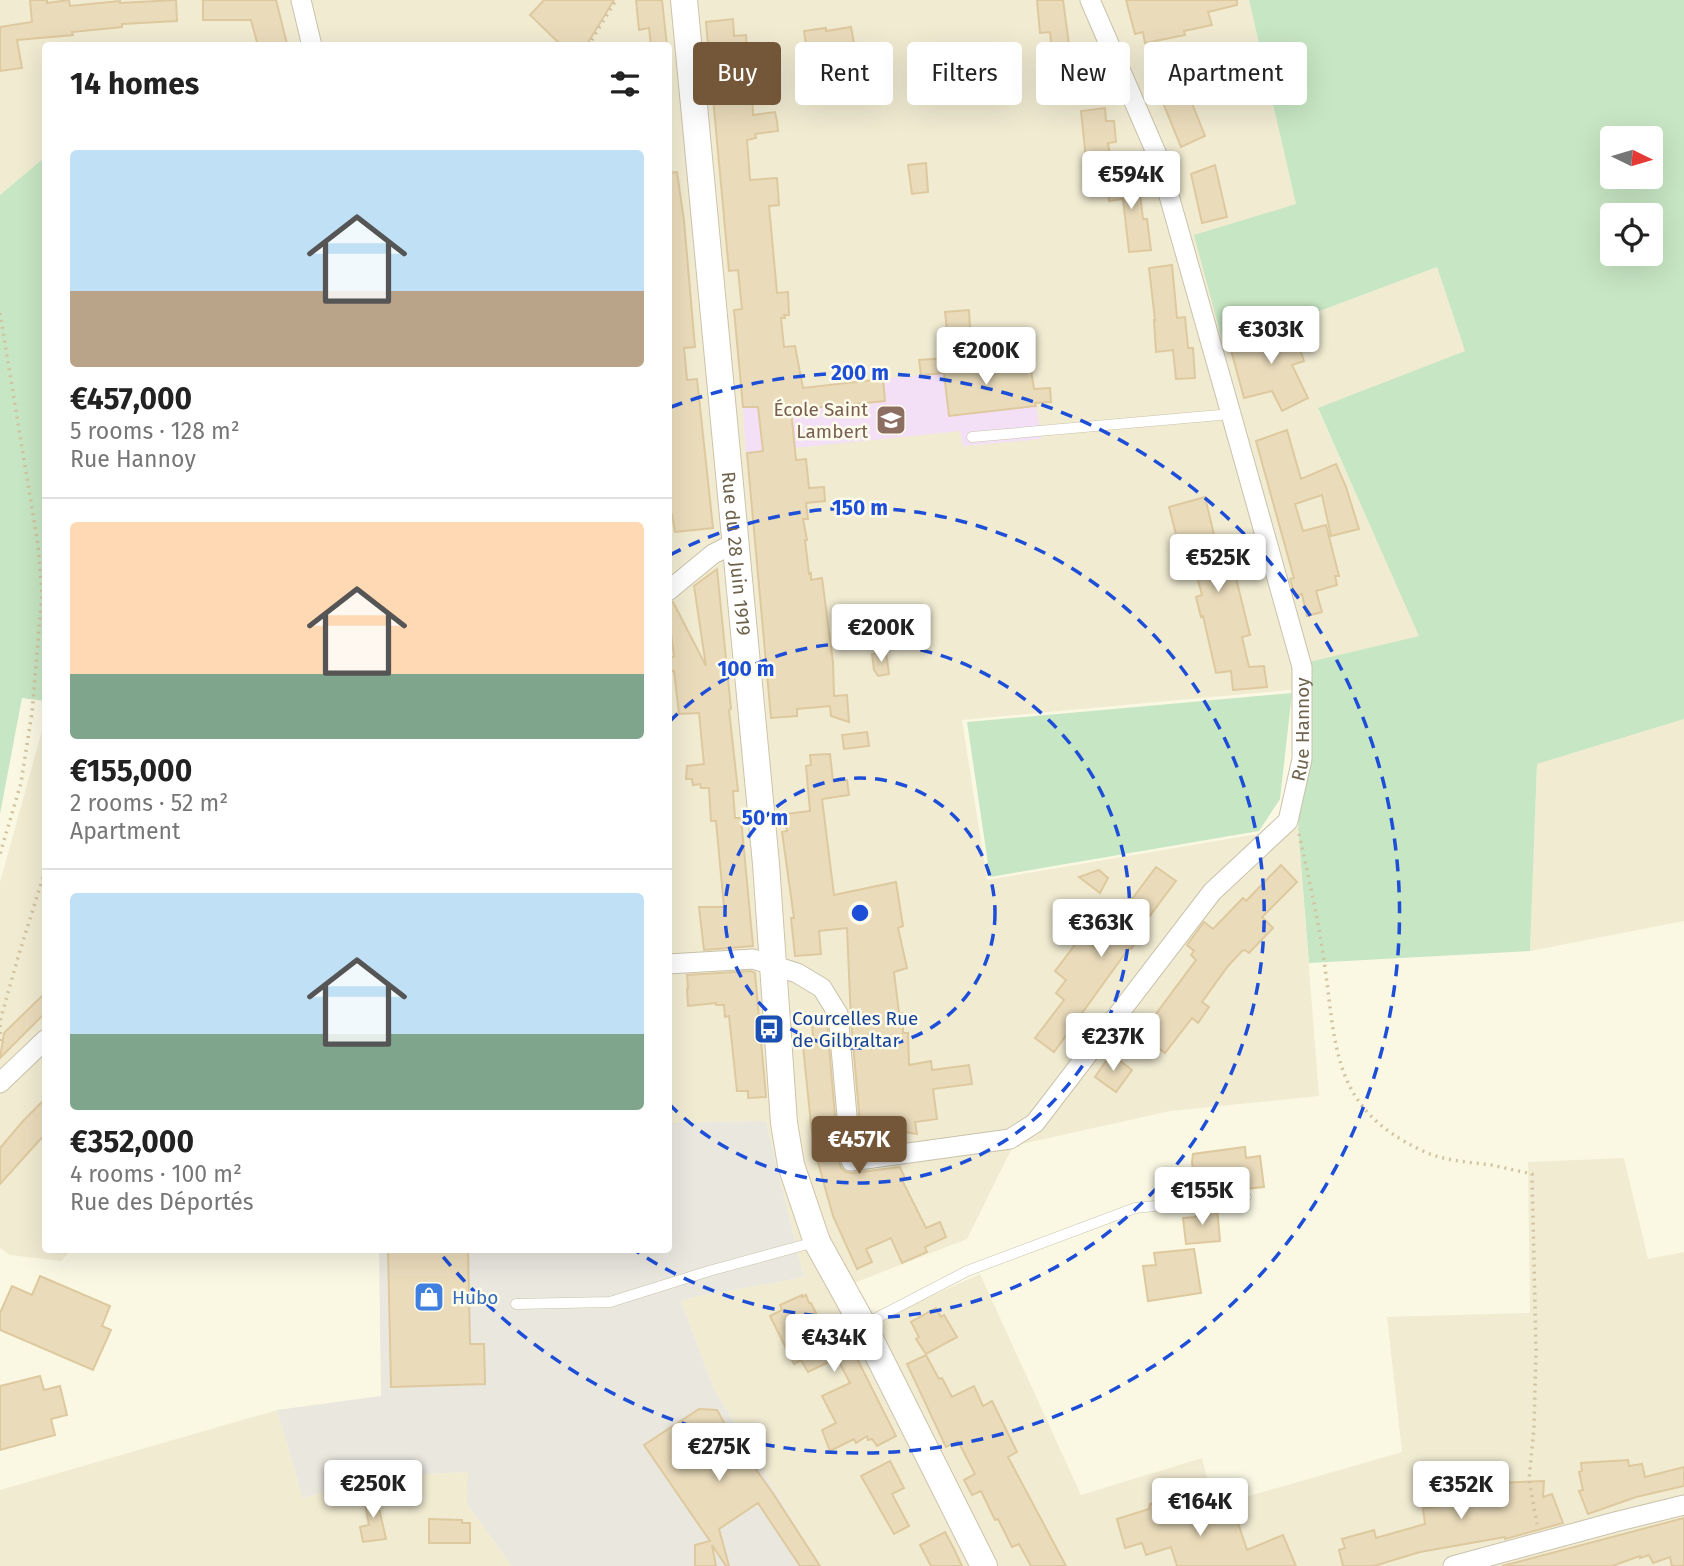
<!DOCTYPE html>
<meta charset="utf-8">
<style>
body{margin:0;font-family:"Fira Sans",sans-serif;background:#f2f2f2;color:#222;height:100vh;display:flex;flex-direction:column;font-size:26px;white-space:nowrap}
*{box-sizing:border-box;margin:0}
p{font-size:23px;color:#767676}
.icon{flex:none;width:38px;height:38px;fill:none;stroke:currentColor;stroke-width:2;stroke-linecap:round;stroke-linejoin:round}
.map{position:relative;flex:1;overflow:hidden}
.drawer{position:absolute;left:42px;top:42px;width:630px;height:1211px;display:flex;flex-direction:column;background:#fff;border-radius:7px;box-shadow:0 7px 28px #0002}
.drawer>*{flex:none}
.hud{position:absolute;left:693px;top:42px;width:665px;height:63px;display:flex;gap:14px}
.needle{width:46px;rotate:95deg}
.controls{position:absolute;left:1600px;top:126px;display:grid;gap:14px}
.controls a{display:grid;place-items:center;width:63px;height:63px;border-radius:7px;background:#fff;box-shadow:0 7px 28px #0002;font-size:35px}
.price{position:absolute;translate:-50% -60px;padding:0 16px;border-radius:7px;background:#fff;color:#222;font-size:23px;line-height:46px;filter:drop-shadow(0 2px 4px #0008)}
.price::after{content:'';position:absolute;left:50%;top:42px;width:21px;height:16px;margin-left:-10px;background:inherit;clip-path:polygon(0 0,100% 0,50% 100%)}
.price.on{background:#745738;color:#fff}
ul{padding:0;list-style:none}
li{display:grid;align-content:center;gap:14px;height:371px;padding:0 28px}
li+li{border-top:2px solid #e0e0e0}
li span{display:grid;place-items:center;height:217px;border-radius:7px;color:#555}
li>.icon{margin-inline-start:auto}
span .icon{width:126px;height:126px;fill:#fffc;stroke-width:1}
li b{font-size:30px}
h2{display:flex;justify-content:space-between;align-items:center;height:84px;padding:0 28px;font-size:30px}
.chip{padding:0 24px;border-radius:7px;background:#fff;box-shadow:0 7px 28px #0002;font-size:24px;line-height:63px}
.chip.on{background:#745738;color:#fff}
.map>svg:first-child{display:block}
.residential{fill:#f1ebd2}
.industrial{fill:#e9e7de}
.education{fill:#f4e0f6}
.green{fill:#c7e6c3;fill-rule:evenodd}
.building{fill:#eadcbb;stroke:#dec99f;stroke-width:2}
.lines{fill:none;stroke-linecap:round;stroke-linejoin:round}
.lane-casing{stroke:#c9c2ab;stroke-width:11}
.street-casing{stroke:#c9c2ab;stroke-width:21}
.secondary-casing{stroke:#cdc3a9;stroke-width:28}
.path{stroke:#d1c2a1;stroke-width:3.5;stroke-dasharray:2 5;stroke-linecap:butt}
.lane{stroke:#fff;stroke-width:10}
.street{stroke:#fff;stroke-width:19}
.secondary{stroke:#fff;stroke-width:26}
.ring{fill:none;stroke:#1d4ed8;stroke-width:3.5;stroke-dasharray:12 9}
.labels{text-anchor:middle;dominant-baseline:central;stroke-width:5;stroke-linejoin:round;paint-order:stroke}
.education-label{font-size:19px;fill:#785e54;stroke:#fdfbe9;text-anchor:end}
.street-label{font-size:19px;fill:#6f634c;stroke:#fdfbe9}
.transit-label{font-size:19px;fill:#164399;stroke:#fdfbe9;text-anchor:start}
.shop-label{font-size:19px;fill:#366cbe;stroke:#fdfbe9;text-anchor:start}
.centre{fill:#1d4ed8;stroke:#fdfbe9;stroke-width:3.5}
.ring-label{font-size:21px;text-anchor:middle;font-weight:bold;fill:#1d4ed8;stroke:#fdfbe9;stroke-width:5;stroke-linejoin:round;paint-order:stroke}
</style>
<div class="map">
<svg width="1684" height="1566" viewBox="0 0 1684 1566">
<rect width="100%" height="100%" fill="#faf8e3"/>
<!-- residential -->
<path class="residential" d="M0 0H1249L1296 204 1225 347 1437 267 1465 351 1318 409 1420 636 1310 662V688L962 720 987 880 1298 827 1319 1096 1170 1111 1013 1146 967 1239 836 1290 873 1322 980 1274 1081 1495 1202 1458 1214 1506 1402 1452 1387 1317 1530 1313 1528 1162 1624 1158 1648 1259 1684 1252V1566H820L714 1389 681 1301 694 1297 804 1277 766 1121 669 1123 668 46H46L45 157 0 195Z
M1684 719V921L1530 951 1537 764Z
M45 720 46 1250H71L61 1261 10 1255 0 1248V882Z
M277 1410 303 1498 382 1476 469 1472 467 1504 512 1566H0V1490Z"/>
<!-- industrial -->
<path class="industrial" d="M766 1121 804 1277 694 1297 681 1301 714 1389 820 1566H512L467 1504 468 1472 382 1476 303 1498 277 1410 381 1396 379 1250H668L669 1123Z"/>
<!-- education -->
<path class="education" d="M1031 363 1041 439 963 446 960 431 746 453 742 394Z"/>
<!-- green -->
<path class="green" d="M1249 0H1684V719L1537 764 1530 951 1309 963 1298 827 1310 688 1309 662 1419 636 1318 408 1465 351 1437 267 1224 347 1194 235 1296 204ZM1612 138H1650V177H1612ZM1612 215H1650V254H1612Z
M45 157V701L22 698 0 814V195Z
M1292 693 1280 799 1259 831 990 877 967 722Z"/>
<!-- building -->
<path class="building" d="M30 0H47V3L69 0 70 6 120 1V3L176 0 177 21 122 24V27L72 32 73 35 17 40 22 68 0 71V27L32 22Z
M203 0H276L287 44 278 46H258L251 20H203Z
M544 0H614L586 46H562L530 15Z
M636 0H662L667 46H651L649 28 639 30Z
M1037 0H1063L1070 52H1077L1080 76 1079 67 1098 65 1100 81 1080 83V78L1055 81 1050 32 1040 33Z
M1126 0H1237V5L1208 12 1212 25 1184 31 1185 35 1145 43 1143 32 1135 34Z
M733 19 734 36 746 35 748 62 724 92 752 89 753 115 775 112 777 121 778 131 755 134 756 138 747 140 750 180 777 178 779 205 769 206 777 293 788 292 789 315H784L785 318H781L784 347 795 346 803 388 883 379 885 401 791 410 796 460 806 459 809 488 824 487 825 501 806 503 808 519H803L807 540H805L809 574 811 573V580L822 578 833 662 834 696 847 695 849 722 831 716 830 706 797 709V716L771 718 747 453 763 451 758 407H743L734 310 742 309 738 270 729 271 706 22Z
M851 27 855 49 808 57 804 31 826 28V31Z
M1186 88 1205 136 1181 147 1161 98Z
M1105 108 1106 121H1114L1116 142 1108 143 1110 156 1086 159 1081 111Z
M926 163 928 192 912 194 908 165Z
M1215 165 1227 217 1202 223 1191 174Z
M677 172 684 221 695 347 684 348 687 380 697 379 713 528 675 532 672 514H668V173Z
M1130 174 1132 187 1139 186 1143 219H1147L1151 250 1129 252 1123 199 1109 201 1106 177Z
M1172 265 1177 318 1185 317 1188 348H1193L1195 378 1176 379 1173 350 1156 352 1154 320H1155L1149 268Z
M969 310 970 328 947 330 945 312Z
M1291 323 1304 361 1292 365 1308 398 1282 411 1272 391 1244 398 1230 346Z
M958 357 960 371 1030 364 1034 389 1050 388 1051 402 1035 403 1036 406 949 416 944 373 921 375 919 360Z
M1287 430 1301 479 1336 464 1346 487 1359 529 1331 536 1322 495 1295 504 1303 531 1326 525 1339 576H1335L1337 585 1316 591 1322 612 1307 616 1302 594 1295 596 1290 579 1294 578 1256 441Z
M1205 497 1217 547 1231 544 1237 569 1234 570 1250 635 1242 637 1249 667 1264 666 1267 687 1233 690 1231 671 1216 673 1203 616 1201 617 1196 597 1202 595 1187 540 1178 542 1169 507Z
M717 569 731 709 729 710 738 791H733L735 818H741L753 946 704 950 699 907H724L716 821H711L709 788H701L700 784 693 785 692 779H686L687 766 704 764 699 713 679 714 674 671 668 672 669 660 674 656 671 633H668V603L673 602 706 666 694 586Z
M886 652 889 674 878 676 874 670 872 654Z
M867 732 869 746 844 749 842 735Z
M830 754 833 781 847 780 849 795 822 799 834 895 896 882 903 926 898 928 907 968 894 972 899 1013H903V1033H908L909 1065 931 1061 932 1070 969 1065 972 1084 933 1089 937 1119 915 1122 917 1134 904 1132 906 1141 862 1147 851 1020 847 928 819 931 821 954 795 956 791 918H794L782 832 787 831 785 814 810 811 806 766 811 765 810 755Z
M1281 865 1297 882 1262 917 1273 928 1249 953 1245 950 1242 951 1228 966 1202 1002 1209 1007 1198 1023 1192 1018 1165 1053 1141 1034 1196 960 1191 955 1194 951 1187 945 1204 922 1213 929 1243 898 1246 901Z
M1156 867 1176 881 1143 925 1146 928 1131 949 1129 948 1054 1052 1035 1038 1064 1000 1056 993 1066 980 1055 971 1081 937 1098 950 1116 926 1114 924 1123 911Z
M1099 870 1108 878 1100 893 1079 877Z
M751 971 755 973 766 1097 748 1098V1091H737L729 1016 725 1017 724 1005H716V1003L688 1006 687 989H688L687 975Z
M46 992V1012L0 1058 4 1033Z
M827 1023 839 1162 841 1168 846 1172 853 1173 900 1167 905 1178H901L926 1228 940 1222 946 1237 925 1247 927 1252 902 1263 891 1238 866 1249 872 1262 857 1269 833 1216 816 1155 811 1124 802 1036H813L812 1024Z
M1111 1054 1132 1070 1116 1092 1095 1077Z
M46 1098V1133L0 1184V1148L23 1121Z
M1245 1147 1246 1158 1260 1156 1264 1187 1196 1194 1192 1162 1193 1154Z
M1217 1207 1220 1241 1186 1244 1183 1218 1196 1217V1209Z
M1194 1249 1201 1293 1148 1301 1143 1266 1156 1265 1154 1253Z
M388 1250H468L470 1344H484L485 1384 391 1387Z
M40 1276 110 1306 102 1326 111 1330 93 1370 0 1330V1313L12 1286 32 1295Z
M802 1295V1297L806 1295 809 1303H811L824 1329 838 1321 896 1436 877 1446 872 1439 868 1440 867 1436 856 1443 854 1439 830 1451 822 1430 836 1423 822 1396 850 1383 837 1358 808 1372 801 1360 794 1364 770 1316 782 1310 780 1305Z
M936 1308 941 1317 944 1315 957 1337 926 1354 916 1339 919 1337 911 1322Z
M926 1355 939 1379 942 1378 952 1397 974 1386 983 1406 992 1401 1017 1452 1008 1457 1066 1566H1031L1019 1544 1012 1547 998 1519 995 1520 981 1491 972 1495 964 1480 975 1474 958 1441 946 1447 907 1364Z
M40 1376 44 1390 60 1386 67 1415 51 1419 55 1435 0 1450V1386Z
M699 1409 717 1410 727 1428 774 1495 820 1566H800L758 1503 719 1529 729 1566H726L712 1545 716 1566H695V1545L710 1541 644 1445Z
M1628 1460 1629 1466 1642 1464 1645 1477 1684 1467V1486L1636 1497 1588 1514 1579 1491 1583 1490 1579 1472 1582 1471 1581 1463Z
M890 1461 904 1488 892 1494 909 1526 894 1534 861 1476Z
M1475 1474H1493V1483L1544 1481 1543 1497 1552 1494 1563 1523 1505 1539V1537L1420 1552 1374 1566H1343L1339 1550 1345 1548 1342 1539 1374 1530 1376 1538 1425 1524 1423 1508 1441 1506 1440 1489 1473 1485 1472 1480 1477 1479Z
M375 1491 386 1539 363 1542 360 1527 369 1525 363 1493Z
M1182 1499 1188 1519 1220 1509 1221 1512 1233 1508 1247 1550 1283 1535 1296 1566H1177L1171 1547 1146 1555 1142 1543 1125 1548 1117 1519 1149 1509 1150 1504 1160 1501 1165 1504Z
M1684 1518V1566H1672L1670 1557 1653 1563 1649 1555 1640 1558V1556L1612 1566H1502Z
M429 1519 462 1520V1523H470V1543H429Z
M945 1532 954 1549 962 1566H931L920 1545Z"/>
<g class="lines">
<!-- lane casing -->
<g class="lane-casing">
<path id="lane" d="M972 437 1231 414
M516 1304 610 1302 709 1271 815 1242
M865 1324 967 1271 1135 1208 1246 1197"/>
</g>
<!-- street casing -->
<g class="street-casing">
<g id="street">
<path d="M301 0 312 46"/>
<path d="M668 591 713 554 735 543"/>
<path id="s1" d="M668 964 753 959 797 973 822 988 838 1014 851 1161 1010 1139 1035 1123 1212 892 1288 821 1302 759V667L1231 414 1158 157 1090 0"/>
<path d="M0 1083 46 1039"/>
<path d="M1453 1566 1615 1522 1684 1505"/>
</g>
</g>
<!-- secondary casing -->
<g class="secondary-casing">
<g id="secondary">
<path id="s2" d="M684 0 766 864 784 1123 791 1165 817 1242 863 1325 984 1566"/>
</g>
</g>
<!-- path -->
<path class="path" d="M588 46 616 0
M0 313 38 545 42 593 32 713 21 783 0 854
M1299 834C1308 874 1317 914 1323 954 1337 1043 1328 1107 1423 1151 1444 1161 1468 1162 1491 1165 1505 1168 1519 1171 1532 1174L1536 1350 1534 1428 1529 1480 1537 1524
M0 1041V1021L19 954 46 868"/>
<!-- lane -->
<use href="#lane" class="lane"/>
<!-- street -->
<use href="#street" class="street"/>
<!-- secondary -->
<use href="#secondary" class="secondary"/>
</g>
<!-- distance rings -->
<g class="ring">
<circle cx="860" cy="913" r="135"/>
<path d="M669 722A270 270 0 1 1 669 1104"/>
<path d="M670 555A405 405 0 1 1 636 1251"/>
<path d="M671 407A540 540 0 1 1 440 1253"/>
</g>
<!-- icons -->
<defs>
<g id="school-square" transform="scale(1.575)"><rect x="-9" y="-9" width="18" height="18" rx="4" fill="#8d6e63" stroke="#fdfbe9"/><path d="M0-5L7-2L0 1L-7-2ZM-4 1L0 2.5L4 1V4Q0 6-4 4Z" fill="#fff"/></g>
<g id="bus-square" transform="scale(1.575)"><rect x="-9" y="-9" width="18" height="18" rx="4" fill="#1a4fb4" stroke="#fdfbe9"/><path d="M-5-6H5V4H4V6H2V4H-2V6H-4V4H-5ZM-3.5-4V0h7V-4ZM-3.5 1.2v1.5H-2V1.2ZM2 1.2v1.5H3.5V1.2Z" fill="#fff"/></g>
<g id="shop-square" transform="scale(1.575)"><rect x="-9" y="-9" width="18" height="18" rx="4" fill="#3f7fe0" stroke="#fdfbe9"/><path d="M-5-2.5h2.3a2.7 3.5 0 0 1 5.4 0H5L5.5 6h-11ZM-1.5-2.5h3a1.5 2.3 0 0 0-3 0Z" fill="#fff"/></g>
</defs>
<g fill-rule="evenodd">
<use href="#school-square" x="891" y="420"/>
<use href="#bus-square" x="769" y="1029"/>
<use href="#shop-square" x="429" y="1297"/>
</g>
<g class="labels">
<!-- education labels -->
<g class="education-label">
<text x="868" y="409">École Saint<tspan x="868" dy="22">Lambert</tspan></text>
</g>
<!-- street labels -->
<g class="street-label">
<text stroke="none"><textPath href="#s2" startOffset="556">Rue du 28 Juin 1919</textPath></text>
<text stroke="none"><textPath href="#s1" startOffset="1017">Rue Hannoy</textPath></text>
</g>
<!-- transit labels -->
<g class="transit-label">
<text x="792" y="1018">Courcelles Rue<tspan x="792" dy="22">de Gilbraltar</tspan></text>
</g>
<!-- shop labels -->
<g class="shop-label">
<text x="452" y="1297">Hubo</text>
</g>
</g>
<circle cx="860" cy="913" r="10" class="centre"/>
<g class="ring-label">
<text x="860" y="380">200 m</text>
<text x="860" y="515">150 m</text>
<text x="746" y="676">100 m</text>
<text x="765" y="825">50 m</text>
</g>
</svg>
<div class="controls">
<a><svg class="needle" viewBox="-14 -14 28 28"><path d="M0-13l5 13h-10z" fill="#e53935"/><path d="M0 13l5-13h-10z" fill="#767676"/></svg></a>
<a><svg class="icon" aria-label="locate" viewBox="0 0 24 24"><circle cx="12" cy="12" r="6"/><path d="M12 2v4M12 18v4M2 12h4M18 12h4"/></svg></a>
</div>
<b class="price" style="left:1131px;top:211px">€594K</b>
<b class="price" style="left:1271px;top:366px">€303K</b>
<b class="price" style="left:986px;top:387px">€200K</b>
<b class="price" style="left:1218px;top:594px">€525K</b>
<b class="price" style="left:881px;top:664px">€200K</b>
<b class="price" style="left:1101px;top:959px">€363K</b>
<b class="price" style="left:1113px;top:1073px">€237K</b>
<b class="price on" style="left:859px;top:1176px">€457K</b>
<b class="price" style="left:1202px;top:1227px">€155K</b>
<b class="price" style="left:834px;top:1374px">€434K</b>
<b class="price" style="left:719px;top:1483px">€275K</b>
<b class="price" style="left:373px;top:1520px">€250K</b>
<b class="price" style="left:1461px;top:1521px">€352K</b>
<b class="price" style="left:1200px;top:1538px">€164K</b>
<div class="hud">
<a class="chip on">Buy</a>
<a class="chip">Rent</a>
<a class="chip">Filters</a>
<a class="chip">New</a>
<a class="chip">Apartment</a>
</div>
<section class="drawer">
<h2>14 homes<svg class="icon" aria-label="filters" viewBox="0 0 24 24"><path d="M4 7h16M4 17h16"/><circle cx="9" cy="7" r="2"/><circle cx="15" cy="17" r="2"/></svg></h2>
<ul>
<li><span style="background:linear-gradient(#bfe0f5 65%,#b9a48a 0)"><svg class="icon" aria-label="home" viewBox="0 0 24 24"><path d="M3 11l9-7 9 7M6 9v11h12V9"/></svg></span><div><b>€457,000</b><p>5 rooms · 128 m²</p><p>Rue Hannoy</p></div></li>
<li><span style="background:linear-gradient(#ffd9b3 70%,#7fa58c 0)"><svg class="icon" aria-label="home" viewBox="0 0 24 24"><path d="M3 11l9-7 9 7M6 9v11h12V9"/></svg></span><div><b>€155,000</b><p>2 rooms · 52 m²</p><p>Apartment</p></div></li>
<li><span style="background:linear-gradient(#bfe0f5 65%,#7fa58c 0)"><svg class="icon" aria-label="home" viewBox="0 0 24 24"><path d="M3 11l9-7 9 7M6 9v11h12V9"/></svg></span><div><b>€352,000</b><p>4 rooms · 100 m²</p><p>Rue des Déportés</p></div></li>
</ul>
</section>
</div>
